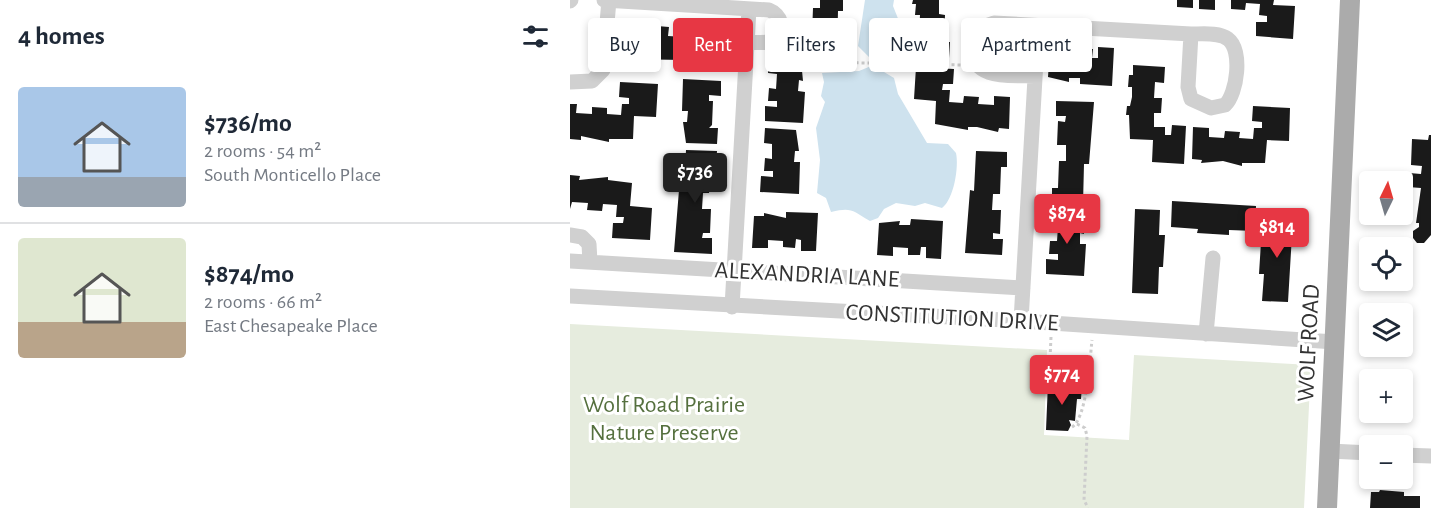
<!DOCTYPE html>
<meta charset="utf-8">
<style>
body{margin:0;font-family:"Alegreya Sans",sans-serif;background:#f2f2f3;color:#1f2937;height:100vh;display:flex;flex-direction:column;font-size:22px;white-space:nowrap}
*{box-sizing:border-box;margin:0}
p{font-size:20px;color:#747a83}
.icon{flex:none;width:33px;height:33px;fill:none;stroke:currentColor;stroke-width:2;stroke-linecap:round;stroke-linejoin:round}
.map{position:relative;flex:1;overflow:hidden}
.side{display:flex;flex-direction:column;background:#fff;width:570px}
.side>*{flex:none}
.guide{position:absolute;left:18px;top:18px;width:570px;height:54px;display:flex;gap:12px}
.needle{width:39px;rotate:5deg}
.controls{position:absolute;left:789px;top:171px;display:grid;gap:12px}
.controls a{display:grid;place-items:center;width:54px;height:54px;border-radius:6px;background:#fff;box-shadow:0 3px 9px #0003;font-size:30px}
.price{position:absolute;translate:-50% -51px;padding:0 14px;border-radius:6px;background:#e73744;color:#fff;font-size:20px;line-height:39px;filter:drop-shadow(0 2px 3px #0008)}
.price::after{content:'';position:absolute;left:50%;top:36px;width:18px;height:14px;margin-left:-9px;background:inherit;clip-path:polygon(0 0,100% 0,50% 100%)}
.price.on{background:#222;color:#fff}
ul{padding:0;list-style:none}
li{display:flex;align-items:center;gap:18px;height:150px;padding:0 18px}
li+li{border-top:2px solid #e0e1e3}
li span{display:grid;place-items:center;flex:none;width:168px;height:120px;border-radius:6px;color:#555}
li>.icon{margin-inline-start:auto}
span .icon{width:72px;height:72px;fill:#fffc;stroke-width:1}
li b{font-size:26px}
h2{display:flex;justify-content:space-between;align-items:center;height:72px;padding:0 18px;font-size:26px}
.tag{padding:0 21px;border-radius:6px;background:#fff;box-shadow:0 3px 9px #0003;font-size:21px;line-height:54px}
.tag.on{background:#e73744;color:#fff}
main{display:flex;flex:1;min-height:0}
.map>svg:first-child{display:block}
.green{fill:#e6ecde}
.water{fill:#cee2ee}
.building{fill:#1a1a1a}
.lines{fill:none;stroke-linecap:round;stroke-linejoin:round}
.path{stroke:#cdcdcd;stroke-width:3;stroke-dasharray:3 3;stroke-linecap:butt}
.minor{stroke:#d0d0d0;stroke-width:15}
.major{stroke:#ababab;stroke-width:20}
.labels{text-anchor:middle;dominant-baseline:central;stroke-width:6;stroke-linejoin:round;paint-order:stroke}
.street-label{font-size:24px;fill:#333;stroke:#fff}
.park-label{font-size:24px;fill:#55703e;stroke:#fff}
</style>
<main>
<section class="side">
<h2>4 homes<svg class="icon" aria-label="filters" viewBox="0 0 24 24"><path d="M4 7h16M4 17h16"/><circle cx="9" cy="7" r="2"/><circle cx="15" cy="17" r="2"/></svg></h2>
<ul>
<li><span style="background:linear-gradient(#a9c7e8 75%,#9aa5b1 0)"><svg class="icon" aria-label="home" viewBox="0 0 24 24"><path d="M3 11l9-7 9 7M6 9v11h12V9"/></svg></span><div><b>$736/mo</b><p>2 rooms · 54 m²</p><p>South Monticello Place</p></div></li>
<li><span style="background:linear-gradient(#dfe7d0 70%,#b9a48a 0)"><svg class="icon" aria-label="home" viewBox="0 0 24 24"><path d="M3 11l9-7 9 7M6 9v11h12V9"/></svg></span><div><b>$874/mo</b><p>2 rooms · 66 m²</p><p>East Chesapeake Place</p></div></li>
</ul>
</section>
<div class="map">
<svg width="861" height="508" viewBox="0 0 861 508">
<rect width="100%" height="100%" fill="#fff"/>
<!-- green -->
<path class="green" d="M0 324 477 350 474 435 559 440 564 355 741 365 734 508H0Z"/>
<!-- water -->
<path class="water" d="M295 0H324L323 6 329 21 328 46 309 59V69L324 78 328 94 357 143 378 144 386 153C389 167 384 199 372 208L355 203 345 206 326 203 314 209 308 218 300 221C282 210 281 207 261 212L256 198 247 193 250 160 246 128 255 102 251 96 254 82 252 73 289 71 301 66V59L288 46Z"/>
<!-- building -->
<path class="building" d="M250 0H273V11H268L267 51 236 50V34H242L243 8H250Z
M343 0H369V14L375 15 374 42H380L379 58 348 56 350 15H345L346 4H342Z
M607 0H623V8L607 7Z
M629 0H645V10L629 9Z
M661 0H704L703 5 725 6 723 39 686 36V22H697V16L689 15 690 4 676 3 675 10 661 9Z
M54 22H70L69 32 74 33 75 25 99 27 98 36 114 37 115 30 141 31 142 26H158L156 58 116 55 115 60 52 59Z
M480 46H495V55H510V49H523L522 58H528V47L544 48 542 86 510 84V78H499V82L478 77Z
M199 58 231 60 233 81 229 80 228 91 235 92 233 123 195 121V106L207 107V101H198L199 88 206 89 207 74 198 73Z
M563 65 595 67 594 83 585 82 584 98H592L591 113H584V127H595V135H601L602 125 616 126 614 164 582 162 583 140 560 139 559 115H556L557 106H560L562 97V87H558L559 75H563Z
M346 67 384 69 383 84H373L372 90H380L379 102 393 103 394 96 409 97 408 104 424 105V96L440 97 439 129 429 128 428 132 407 127H398V130L365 124 366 101 344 99Z
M113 79 151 81V96L139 95V101H143L142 125 139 128H148L147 144 116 143 113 122H117L118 111H112Z
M50 82 88 84 86 117 64 116 63 139H39V142L11 136V140L0 139V104H7L6 113 22 114V107L37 108V114L51 115 52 104H59V98L49 97Z
M486 101 524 102 519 164H514L513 204 482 203V188H488L489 161H496V145H487L488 121 495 122 496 116H486Z
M683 106 720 108 719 141 697 140 695 163H672V166L653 161 631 163 632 160 622 159 623 127 639 128V137L654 138 655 131 670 132 669 138 683 139 684 128H692V122L682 121Z
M195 128 226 130 229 151H225L224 162H230L229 194 190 192 191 176 203 177V171H194L195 158 202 159V144L194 143Z
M859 135H861V235L854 243H847L843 238V231L849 227V223H846L851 188 838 187 839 173 851 174 852 166 841 165 842 139 858 140Z
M116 150 147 151 146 166H141L139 193H133L132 209H141L140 233H133L132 238H142V254L104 252 109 190H114Z
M406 151 437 152V167H431L430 194H423L422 210H431L430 234 423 233V239H433L432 255 395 253 400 190 404 191Z
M0 175 10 176 9 180 38 177V180L62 183 60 206 82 208 80 240 42 238 43 223H53L54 217H46L47 205 33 204 32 211 17 210 18 203 2 202 0 209Z
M602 201 686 206 685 231 659 230V235L627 233 628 229 601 227Z
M565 209 590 210 589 235H595L593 267H589L588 294 562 293Z
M480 211 512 212 514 234 510 233V244H516L514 276 476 274V259L488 260V254H479L480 241H487L488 227 479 226Z
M216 212 248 213 246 251H231V240L226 239 225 248 213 247V241L198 240V248H182L184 216H194V213L216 218Z
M697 217 723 218 718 302 692 301 694 274H689L691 242 696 243Z
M341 219 373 221 371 259 356 258V247H351L350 255H338V248L323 247V256L307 255 309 223 330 221 329 225H340Z
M478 383 512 386 511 399H507L505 421 499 420 501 425 498 431 476 430Z
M810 490 834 492V496H850V508H800L801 492H809Z"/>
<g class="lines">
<!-- path -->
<path class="path" d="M208 56 247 62 393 65
M481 337 479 381 515 383
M480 358 520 361
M491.5 371a5.5 5.5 0 1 1 11 0a5.5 5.5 0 1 1-11 0Z
M480 371 492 372
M503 372 517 373
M507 424 515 428 517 436 514 500 518 508
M502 427C517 418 520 358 522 340"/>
<!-- minor -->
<path class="minor" d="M34 0 199 10C210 14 218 31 205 40 198 44 186 42 177 42
M0 1 1 0
M465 76C441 75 402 81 403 48 404 41 404 36 407 29L424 23 621 34C632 34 649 32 658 39 673 50 667 94 655 105L641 108 621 99 618 87 621 34
M0 82 22 81 33 70 39 0
M0 235 12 237 19 244 20 262
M0 261 453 288
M0 296 451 321 765 342
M162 307 179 9
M451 321 468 26
M636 334 643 258
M760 451 800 453
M832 455 861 456"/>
<!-- major -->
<path class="major" d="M757 508 780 0"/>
</g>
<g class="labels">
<!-- street labels -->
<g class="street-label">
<text transform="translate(237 275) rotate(3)">ALEXANDRIA LANE</text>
<text transform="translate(382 318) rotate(3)">CONSTITUTION DRIVE</text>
<text transform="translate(739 343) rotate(-87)">WOLF ROAD</text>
</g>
<!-- park labels -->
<g class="park-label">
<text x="94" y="405">Wolf Road Prairie<tspan x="94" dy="28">Nature Preserve</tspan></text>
</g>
</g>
</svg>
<div class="controls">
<a><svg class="needle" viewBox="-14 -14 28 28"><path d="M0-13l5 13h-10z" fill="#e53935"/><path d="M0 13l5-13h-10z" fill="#747a83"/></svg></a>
<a><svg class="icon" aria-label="locate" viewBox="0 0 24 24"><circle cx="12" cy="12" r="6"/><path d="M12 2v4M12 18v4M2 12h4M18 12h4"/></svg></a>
<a><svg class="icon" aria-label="layers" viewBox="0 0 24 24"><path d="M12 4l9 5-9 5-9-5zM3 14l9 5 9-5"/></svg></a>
<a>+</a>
<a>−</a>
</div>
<b class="price on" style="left:125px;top:204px">$736</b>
<b class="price" style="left:497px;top:245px">$874</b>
<b class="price" style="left:707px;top:259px">$814</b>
<b class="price" style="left:492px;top:406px">$774</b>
<div class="guide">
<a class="tag">Buy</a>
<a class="tag on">Rent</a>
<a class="tag">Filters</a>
<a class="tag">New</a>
<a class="tag">Apartment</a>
</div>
</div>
</main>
